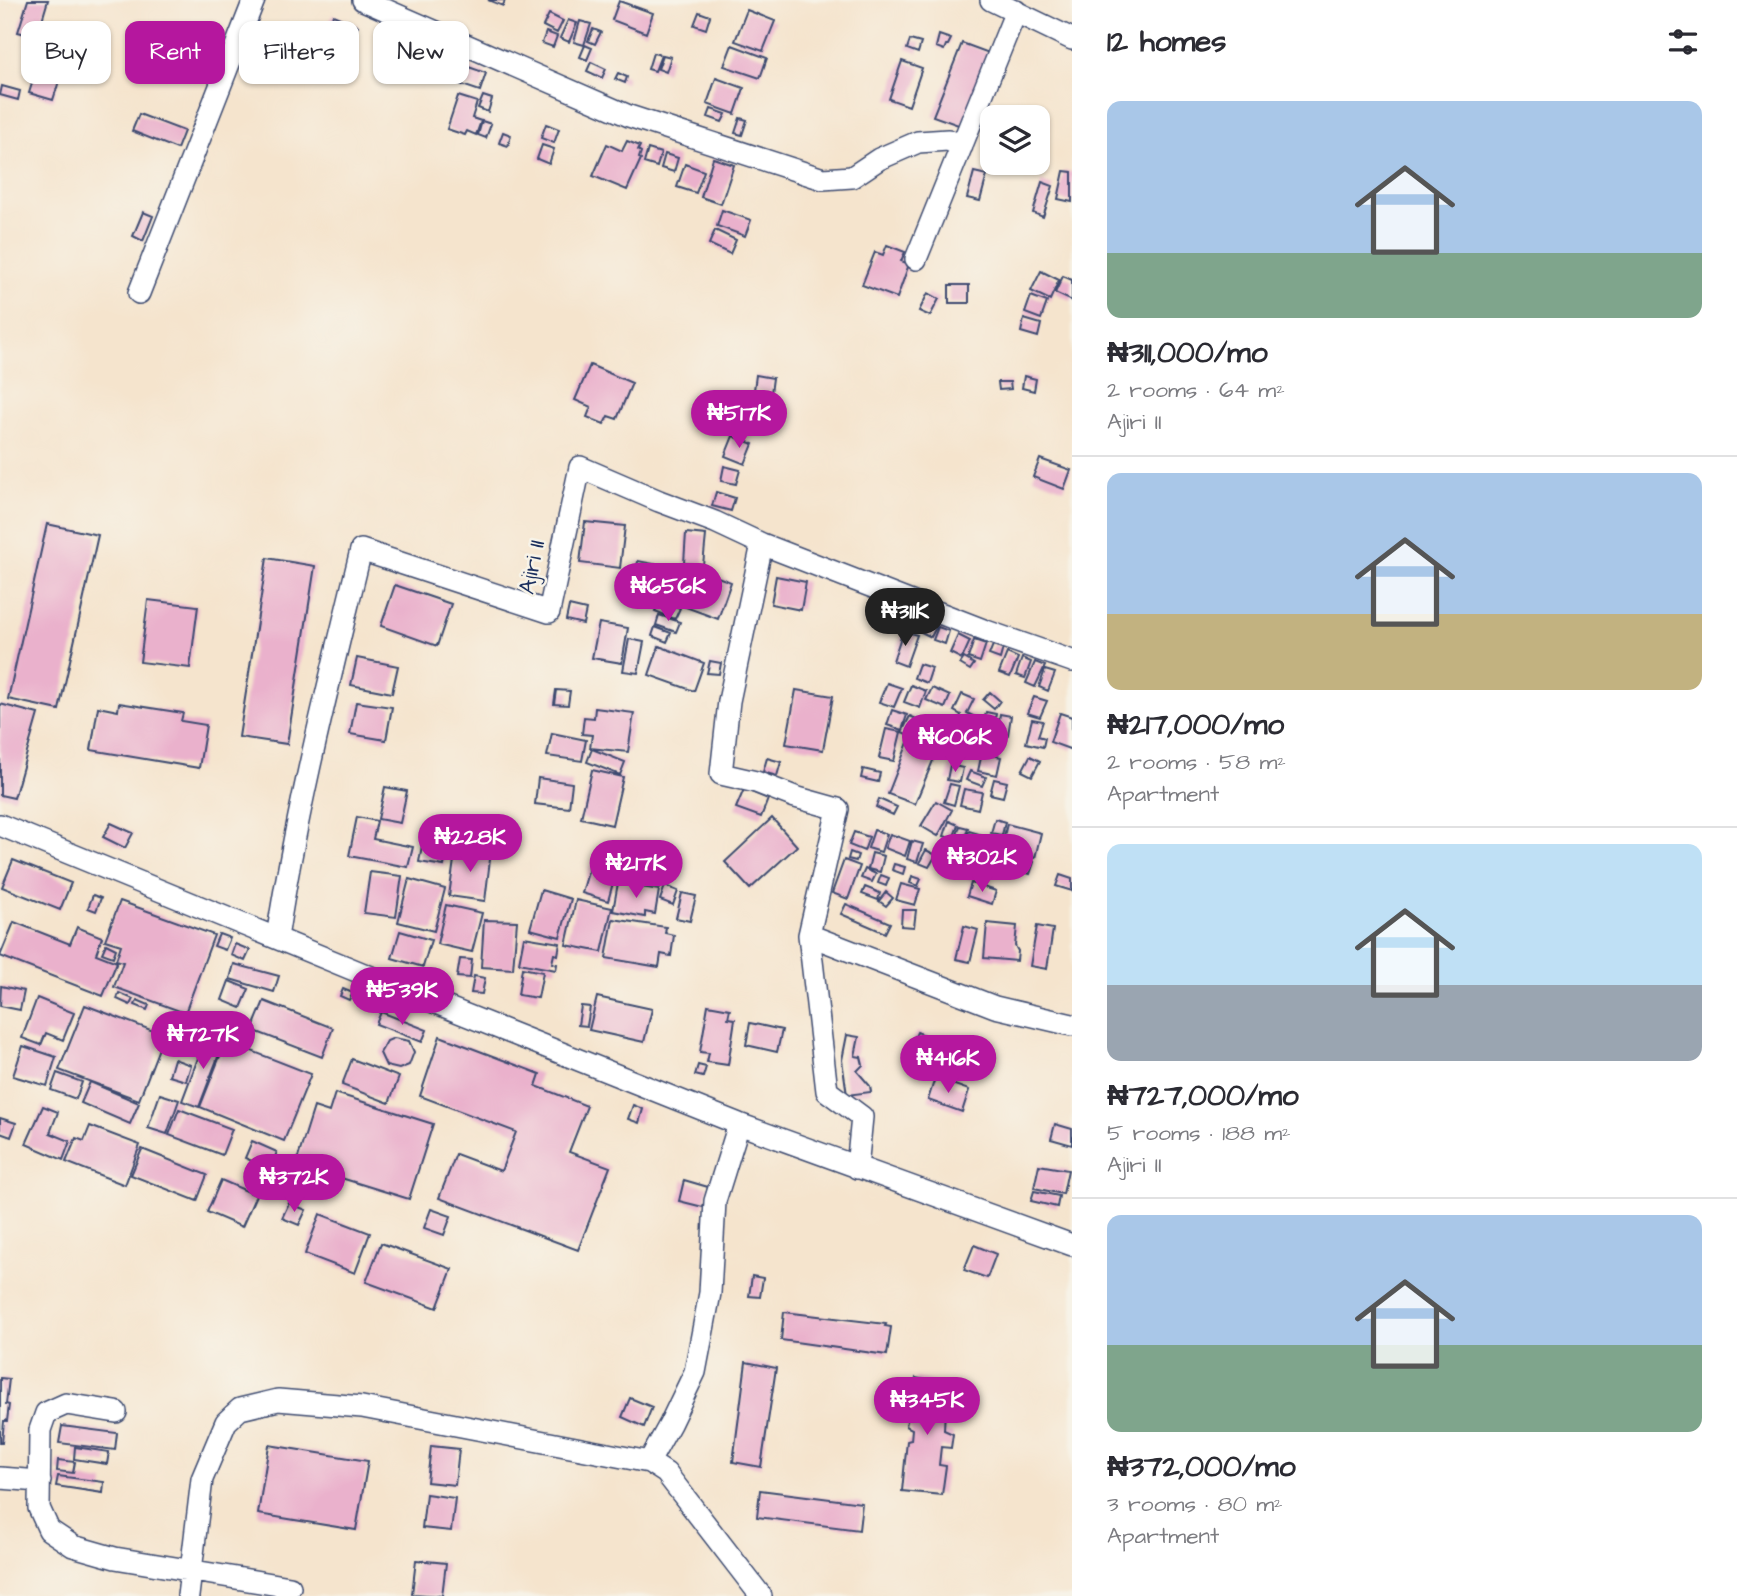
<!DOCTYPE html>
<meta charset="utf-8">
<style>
body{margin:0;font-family:"Architects Daughter",sans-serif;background:#f7f7f7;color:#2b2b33;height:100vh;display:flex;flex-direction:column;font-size:26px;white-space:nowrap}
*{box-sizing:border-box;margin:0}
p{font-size:23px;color:#7c7c81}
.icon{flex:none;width:38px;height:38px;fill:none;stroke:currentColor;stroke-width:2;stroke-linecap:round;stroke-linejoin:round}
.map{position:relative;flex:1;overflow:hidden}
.details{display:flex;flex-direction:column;background:#fff;width:665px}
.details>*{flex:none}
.top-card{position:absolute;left:21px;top:21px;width:665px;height:63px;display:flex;gap:14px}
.tools{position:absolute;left:980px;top:105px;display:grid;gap:14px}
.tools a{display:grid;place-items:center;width:70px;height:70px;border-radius:14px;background:#fff;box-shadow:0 2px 5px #0004;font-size:35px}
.price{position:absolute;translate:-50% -60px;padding:0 16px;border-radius:24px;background:#b5179e;color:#fff;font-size:23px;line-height:46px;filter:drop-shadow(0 2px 4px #0008)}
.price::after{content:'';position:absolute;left:50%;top:42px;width:21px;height:16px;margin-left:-10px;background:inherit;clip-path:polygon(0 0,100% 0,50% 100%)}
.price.selected{background:#222;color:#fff}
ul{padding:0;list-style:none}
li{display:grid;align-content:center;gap:14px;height:371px;padding:0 35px}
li+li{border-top:2px solid #e1e1e2}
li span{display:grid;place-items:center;height:217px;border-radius:14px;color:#555}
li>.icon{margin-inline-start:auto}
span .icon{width:126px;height:126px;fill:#fffc;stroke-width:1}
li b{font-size:30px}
h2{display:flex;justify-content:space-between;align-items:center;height:84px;padding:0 35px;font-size:30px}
.pill{padding:0 24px;border-radius:14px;background:#fff;box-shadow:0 2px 5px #0004;font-size:24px;line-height:63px}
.pill.selected{background:#b5179e;color:#fff}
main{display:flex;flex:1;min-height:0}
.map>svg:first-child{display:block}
.building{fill:#eab1cc}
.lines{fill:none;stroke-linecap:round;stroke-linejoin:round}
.street-casing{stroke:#3c4a6f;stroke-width:24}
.street{stroke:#fff;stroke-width:21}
.labels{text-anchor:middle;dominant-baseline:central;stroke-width:5;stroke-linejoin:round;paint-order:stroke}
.street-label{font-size:23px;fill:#1b2f5e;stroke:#f7f3e8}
</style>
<main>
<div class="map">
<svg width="1072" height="1596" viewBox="0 0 1072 1596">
<rect width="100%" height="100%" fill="#f7f3e8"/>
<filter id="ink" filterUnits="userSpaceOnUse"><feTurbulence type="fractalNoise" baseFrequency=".0143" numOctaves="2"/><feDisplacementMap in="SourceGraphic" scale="14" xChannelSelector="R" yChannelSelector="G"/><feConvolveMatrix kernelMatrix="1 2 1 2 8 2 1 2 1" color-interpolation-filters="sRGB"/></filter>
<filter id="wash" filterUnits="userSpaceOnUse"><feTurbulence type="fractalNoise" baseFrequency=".00686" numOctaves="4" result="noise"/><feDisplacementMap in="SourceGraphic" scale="28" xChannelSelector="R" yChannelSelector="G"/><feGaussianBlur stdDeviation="1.57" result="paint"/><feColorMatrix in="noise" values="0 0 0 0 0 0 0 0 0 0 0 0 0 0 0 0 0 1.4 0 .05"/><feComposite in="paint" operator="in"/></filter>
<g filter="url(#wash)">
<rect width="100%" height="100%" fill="#f5e4cd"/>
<g id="blocks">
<!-- building -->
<path class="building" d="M28 0H48L37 37 18 32Z
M488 0H505L503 6Z
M619 1 653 13 646 33 612 20Z
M747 10 775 21 763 51 735 41Z
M699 12 710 16 706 29 694 25Z
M549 14 563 21 557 33 543 26Z
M333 15 358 26 337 68 313 56Z
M568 20 577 23 569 42 560 38Z
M580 21 591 24 584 45 574 42Z
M270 26 281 31 280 35 286 37 281 49 264 42Z
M593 29 601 32 595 44 588 41Z
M546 32 557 36 553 47 542 43Z
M939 35 951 39 948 45H946L944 50 936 47Z
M910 40 921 43 918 53 907 49Z
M962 43 992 54 964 127 933 116Z
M585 45 592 48 587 60 580 57Z
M732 45 767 58 760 78 724 66Z
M42 52 66 59 53 100 29 93Z
M653 53 661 55 655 71 648 69Z
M663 55 671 57 666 72 658 69Z
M902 61 922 68 909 106 889 99Z
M591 62 606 69 602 78 587 71Z
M463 65 486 73 480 91 456 83Z
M618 73 627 77 625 83 615 79Z
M716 78 744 88 735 114 707 104Z
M2 86 20 91 18 100 0 95Z
M458 96 477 102 472 118 481 121 476 135 467 131 465 135 447 129Z
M483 96 492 99 488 112 478 108Z
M711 109 726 114 722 122 708 117Z
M139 114 184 131 177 149 132 131Z
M740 118 747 120 742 135 735 133Z
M482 121 491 124 486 138 478 135Z
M546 124 559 129 554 143 541 138Z
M503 132 511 135 508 146 499 143Z
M627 141 640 146 638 150 641 152 639 158 641 159 627 190 593 176 607 144 622 151Z
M542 145 554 149 549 164 537 159Z
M648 149 661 153 657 167 644 163Z
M665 154 678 158 674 172 661 168Z
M713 158 734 165 721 204 701 197Z
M685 164 704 171 696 193 677 187Z
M1064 171 1072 172V202L1058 199Z
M974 172 987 175 980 201 967 198Z
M1042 182 1053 186 1043 217 1033 213Z
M722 210 751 220 745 236 717 226Z
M143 212 153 216 143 241 133 236Z
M715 230 736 240 730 254 709 244Z
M887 245 905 252 901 261 909 264 897 298 862 285 875 252 883 255Z
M1041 271 1059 280 1050 300 1031 291Z
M1063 276 1072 280V301L1055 293Z
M949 285H969V303H949Z
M928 293 939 299 930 316 919 311Z
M1031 296 1047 302 1041 319 1025 313Z
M1024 319 1041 324 1038 337 1021 332Z
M590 365 632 383 617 419 608 416 604 424 587 417 591 407 575 400Z
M756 375 773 378 771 393 754 390Z
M1024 376 1036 379 1034 391 1022 388Z
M998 382H1010L1011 389 999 390Z
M733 436 753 444 745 464 725 456Z
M1040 459 1071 470 1064 489 1033 477Z
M724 466 740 470 736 484 721 481Z
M716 492 735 498 731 511 712 506Z
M585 522 625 526 620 568 580 563Z
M47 524 98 535 59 710 8 699Z
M686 533 706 535 703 565 684 563Z
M267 558 315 566 287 744 239 737Z
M638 561 674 568 669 590 634 584Z
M694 568 731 582 718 619 680 605Z
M776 576 806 582 801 610 771 604Z
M395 585 451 604 437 646 381 626Z
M148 600 198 606 190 668 140 662Z
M660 600 680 608 675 619 655 611Z
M569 606 586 610 583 624 566 620Z
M659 615 680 622 676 632 656 625Z
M922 619 937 625 931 637 917 630Z
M599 623 628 628 622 663 592 658Z
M655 627 671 633 667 642 652 636Z
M938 627 949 631 945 644 933 640Z
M903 631 917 635 906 666 893 661Z
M958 635 970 641 962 659 950 653Z
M629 639 644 642 638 673 623 671Z
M974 640 986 644 980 662 968 658Z
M993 645 1003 648 1000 659 989 655Z
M659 646 704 663 694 691 649 675Z
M1007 653 1018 658 1010 677 999 673Z
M357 658 398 666 392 693 351 685Z
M964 658 974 664 970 670 960 664Z
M1022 658 1031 662 1025 678 1016 675Z
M710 661 721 663 719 674 707 673Z
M1035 662 1045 666 1035 687 1026 683Z
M919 664 932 668 927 683 914 678Z
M1045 670 1055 673 1048 691 1039 687Z
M887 683 902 688 894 707 879 702Z
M911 685 926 691 920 708 904 702Z
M932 688 950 696 945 708 926 700Z
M556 690 570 691 568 705 554 704Z
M796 690 833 696 823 750 786 744Z
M990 692 1000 701 994 709 983 700Z
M962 694 974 699 967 713 979 719 973 731 958 723 961 715 954 711Z
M1034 697 1047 701 1040 717 1027 713Z
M356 702 392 707 386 740 350 734Z
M119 703 183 713 181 721 206 725 199 768 91 750 98 707 118 711Z
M0 704 38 714 14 798 0 795Z
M595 708 634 713 628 752 590 748 592 735 582 734 584 717 594 718Z
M892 710 907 715 902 730 887 725Z
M986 712 996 714 992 736 981 734Z
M1060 713 1072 717V750L1050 742Z
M1000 714 1011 716 1008 735 997 733Z
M910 716 927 724 920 740 902 732Z
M1032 719 1043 721 1038 736 1045 738 1043 747 1026 743Z
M932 723 947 730 939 747 924 740Z
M886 729 901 732 894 761 879 758Z
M552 733 586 740 582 761 547 756Z
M945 738 959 742 955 757 941 752Z
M909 740 937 751 915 804 888 794Z
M592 749 625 762 620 775 587 762Z
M982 753 1001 757 997 775 978 771Z
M1030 756 1040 761 1032 776 1022 771Z
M767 758 781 762 777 776 763 772Z
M950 765 963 768 960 782 947 780Z
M863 769 880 773 878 782 861 778Z
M592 770 623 777 612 825 581 818Z
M970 771 986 777 982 786 966 780Z
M538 778 572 783 569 808 535 804Z
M994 779 1007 782 1003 797 990 794Z
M950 784 959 786 954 805 944 802Z
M385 787 407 791 400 823 378 819Z
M744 789 768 799 761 817 736 808Z
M964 789 982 792 978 809 960 805Z
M879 799 897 807 893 815 876 807Z
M936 801 952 810 938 836 921 826Z
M357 817 377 821 373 839 413 847 408 867 349 856Z
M772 818 797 846 750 889 725 862Z
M486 819 501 823 497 838 482 834Z
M995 819 1005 822 1002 835 991 833Z
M949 821 958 825 953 839 944 836Z
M111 823 133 833 125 848 103 837Z
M1007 824 1041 833 1035 858 1001 849Z
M960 826 968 828 963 843 955 841Z
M425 829 450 834 444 866 419 862Z
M874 830 887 834 881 852 868 848Z
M969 831 982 835 976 851 963 847Z
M854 832 869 837 864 851 849 845Z
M890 834 910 841 905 856 885 848Z
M912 841 923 844 917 862 907 859Z
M456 846 491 851 485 901 449 896Z
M926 850 936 855 929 867 919 863Z
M994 850 1000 851 999 858 992 857Z
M850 852 858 855 856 861 848 859Z
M872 853 884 856 880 872 868 869Z
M947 857 956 860 951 873 943 869Z
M1021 858 1034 862 1030 874 1017 870Z
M13 860 71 883 60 910 2 887Z
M844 860 860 866 848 899 832 893Z
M967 863 979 868 974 881 961 876Z
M894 864 905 867 903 874 892 870Z
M590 865 616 872 608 901 582 893Z
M865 869 876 874 872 882 861 878Z
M370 872 402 876 396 917 364 913Z
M881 875 889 878 886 886 878 883Z
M1060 875 1072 879V891L1056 886Z
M912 876 921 879 918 886 910 883Z
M409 879 445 889 434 931 398 922Z
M618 883 659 890 655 914 645 912V917L613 911Z
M971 883 996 891 992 904 967 896Z
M901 884 920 889 915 905 896 900Z
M665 886 678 891 673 905 660 900Z
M865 887 880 893 878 900 862 894Z
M541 890 571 899 560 937 530 929Z
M886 892 893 898 886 906 879 901Z
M682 893 696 896 690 921 676 918Z
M93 895 101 898 96 911 88 908Z
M576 900 612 908 602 952 566 945Z
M120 901 214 935 185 1013 114 987 123 962 116 960 121 945 105 940Z
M846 904 890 923 885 933 841 914Z
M446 905 482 913 472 952 437 944Z
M902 910H916L914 927 901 926Z
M613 919 666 927 665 933 674 935 671 956 661 954 659 967 606 958Z
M484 920 517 921 513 969 481 967Z
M14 922 70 944 77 927 102 937 96 954 117 962 103 996 0 956Z
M987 923 1017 926 1015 946 1018 951 1017 961 984 958Z
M964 926 978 930 970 962 956 959Z
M1037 926 1053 929 1047 969 1030 966Z
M400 931 431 940 423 967 392 958Z
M219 934 230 938 225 950 214 946Z
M524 937 560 943 558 955 554 954 552 963 557 964 556 970 519 963Z
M106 944 116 949 113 957 102 953Z
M235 944 250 950 245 961 231 955Z
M460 959 472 960 470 978 457 977Z
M234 964 279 976 274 992 230 979Z
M522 968 543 972 538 998 518 995Z
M474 976 485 978 482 994 471 993Z
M229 981 249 989 241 1008 222 1000Z
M1 986 24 991 20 1010 0 1006Z
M343 989 353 993 349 1000 340 996Z
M119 993 133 999 130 1005 117 999Z
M597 997 652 1009 644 1042 589 1030Z
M37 998 74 1013 63 1040 46 1033 41 1045 22 1038Z
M137 1000 149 1005 147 1010 135 1005Z
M264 1001 333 1028 322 1057 252 1030Z
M85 1005 164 1035 139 1100 59 1070Z
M708 1005 730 1009 728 1018 735 1019 728 1065 707 1062 709 1053 700 1052Z
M581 1006 590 1007 587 1026 578 1025Z
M381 1012 427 1030 422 1042 376 1024Z
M750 1023 782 1030 777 1052 746 1045Z
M917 1032 942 1042 936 1058 910 1048Z
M207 1034 224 1041 199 1107 182 1101Z
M847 1035 859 1037 855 1056 861 1057 863 1065 857 1071 870 1086 871 1092 847 1095 842 1060Z
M440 1036 540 1074 536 1086 587 1106 569 1152 610 1167 578 1250 439 1198 456 1154 501 1171 516 1132 420 1096Z
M394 1038 409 1041 414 1052 409 1065 399 1069 386 1066 380 1053 387 1041Z
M226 1041 311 1074 284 1141 200 1107Z
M23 1046 56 1057 47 1086 13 1076Z
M174 1059 191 1065 186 1081 169 1076Z
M352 1059 399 1077 389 1103 342 1085Z
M698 1065 706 1067 703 1077 695 1075Z
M57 1073 82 1082 76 1099 51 1090Z
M935 1078 969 1090 962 1112 928 1100Z
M90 1082 139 1103 130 1124 81 1103Z
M335 1093 433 1124 409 1199 296 1164 314 1107 329 1112Z
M160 1094 179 1100 167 1134 148 1128Z
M633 1105 643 1109 639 1123 628 1119Z
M43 1106 58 1112 50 1133 70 1141 63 1160 26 1144Z
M179 1109 232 1129 222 1155 169 1135Z
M0 1118 16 1123 11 1137 0 1133Z
M1055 1124 1072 1129V1145L1051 1139Z
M90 1126 140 1145 125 1185 66 1162 76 1138 84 1141Z
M252 1141 277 1152 270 1169 245 1158Z
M142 1149 207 1175 197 1201 131 1175Z
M1039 1165 1068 1170 1063 1194 1034 1188Z
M221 1180 256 1195 242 1227 207 1212Z
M684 1180 708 1187 703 1207 679 1201Z
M1034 1191 1059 1196 1057 1207 1031 1201Z
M289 1203 306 1210 299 1225 282 1218Z
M431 1209 451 1216 444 1235 424 1228Z
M320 1214 370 1233 355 1273 305 1254Z
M381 1243 452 1269 437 1308 366 1282Z
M974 1245 996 1254 987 1278 964 1270Z
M752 1276 763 1278 760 1297 749 1296Z
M784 1312 886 1324 885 1326 891 1327 887 1355 781 1340Z
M746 1362 776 1368 761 1467 733 1462Z
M0 1378 9 1379 6 1404 9 1405 7 1421H4L2 1443H0Z
M916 1378 956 1387 952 1407 945 1409 944 1430 953 1434 951 1448 941 1447 939 1465 946 1466 942 1495 902 1491 907 1441 911 1440 912 1429 906 1426Z
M630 1398 652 1407 644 1427 622 1417Z
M62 1426 117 1433 115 1450 59 1443Z
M269 1445 368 1461 356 1530 258 1514Z
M431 1446 459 1449 455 1485 427 1482Z
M75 1447 109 1452 107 1464 74 1459Z
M58 1460 75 1462 73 1473 57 1471Z
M58 1476 104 1482 103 1493 56 1486Z
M760 1490 862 1503 859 1530 757 1517Z
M426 1494 455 1498 451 1531 422 1528Z
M416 1560 446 1563 442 1596 412 1594Z"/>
</g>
</g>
<g filter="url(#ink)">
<use href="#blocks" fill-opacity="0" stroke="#3c4a6f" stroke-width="2"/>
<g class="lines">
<!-- street casing -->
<g class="street-casing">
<path id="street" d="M363 0 629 116 823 179 852 177 879 159 918 142 948 140 962 146
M991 0 1072 39
M916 259 1016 11
M139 293 254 0
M762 544 729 701 721 774 756 782 795 797 838 809 809 935 827 1091 862 1117 857 1168
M0 825 376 979 739 1124 1072 1245
M809 935 995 1007 1072 1025
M277 938C297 807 330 679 361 550L549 612 580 467 659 501 715 522 762 544 986 631 1072 661
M116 1412 66 1404 46 1413 40 1430 39 1508 49 1530 73 1546 115 1558 290 1587
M649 1462 670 1424 695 1372 710 1293 715 1201 739 1124
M0 1478 40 1481
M188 1596 202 1479 226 1422 240 1409 278 1400 362 1407 649 1462 666 1473 761 1596"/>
</g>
<!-- street -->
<use href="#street" class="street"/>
</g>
</g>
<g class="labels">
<!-- street labels -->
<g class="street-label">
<text transform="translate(532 567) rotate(-78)">Ajiri II</text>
</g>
</g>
</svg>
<div class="tools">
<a><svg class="icon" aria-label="layers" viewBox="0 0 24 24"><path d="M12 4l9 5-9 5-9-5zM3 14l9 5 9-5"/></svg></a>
</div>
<b class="price" style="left:739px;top:450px">₦517K</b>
<b class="price" style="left:668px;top:623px">₦656K</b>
<b class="price selected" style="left:905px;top:648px">₦311K</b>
<b class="price" style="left:955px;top:774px">₦606K</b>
<b class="price" style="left:470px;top:874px">₦228K</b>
<b class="price" style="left:982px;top:894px">₦302K</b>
<b class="price" style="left:636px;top:900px">₦217K</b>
<b class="price" style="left:402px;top:1027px">₦539K</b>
<b class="price" style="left:203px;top:1071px">₦727K</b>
<b class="price" style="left:948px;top:1095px">₦416K</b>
<b class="price" style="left:294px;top:1214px">₦372K</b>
<b class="price" style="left:927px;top:1437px">₦345K</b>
<div class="top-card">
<a class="pill">Buy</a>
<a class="pill selected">Rent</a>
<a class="pill">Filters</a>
<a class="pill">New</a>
</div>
</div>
<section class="details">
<h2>12 homes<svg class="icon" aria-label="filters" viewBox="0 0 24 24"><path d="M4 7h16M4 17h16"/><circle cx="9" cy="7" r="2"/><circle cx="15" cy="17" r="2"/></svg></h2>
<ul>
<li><span style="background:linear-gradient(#a9c7e8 70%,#7fa58c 0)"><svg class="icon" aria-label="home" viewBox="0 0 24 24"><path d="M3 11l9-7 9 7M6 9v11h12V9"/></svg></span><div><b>₦311,000/mo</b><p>2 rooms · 64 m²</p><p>Ajiri II</p></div></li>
<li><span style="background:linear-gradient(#a9c7e8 65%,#c2b280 0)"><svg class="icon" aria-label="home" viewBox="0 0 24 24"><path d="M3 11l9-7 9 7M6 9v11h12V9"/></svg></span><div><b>₦217,000/mo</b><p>2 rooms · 58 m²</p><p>Apartment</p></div></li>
<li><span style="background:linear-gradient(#bfe0f5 65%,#9aa5b1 0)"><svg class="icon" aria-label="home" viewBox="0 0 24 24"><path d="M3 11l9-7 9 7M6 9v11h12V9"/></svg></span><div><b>₦727,000/mo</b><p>5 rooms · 188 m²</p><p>Ajiri II</p></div></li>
<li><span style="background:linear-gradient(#a9c7e8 60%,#7fa58c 0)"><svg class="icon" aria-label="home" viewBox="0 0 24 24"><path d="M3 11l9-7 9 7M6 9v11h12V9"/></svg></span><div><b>₦372,000/mo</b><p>3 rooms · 80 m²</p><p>Apartment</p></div></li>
</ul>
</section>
</main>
